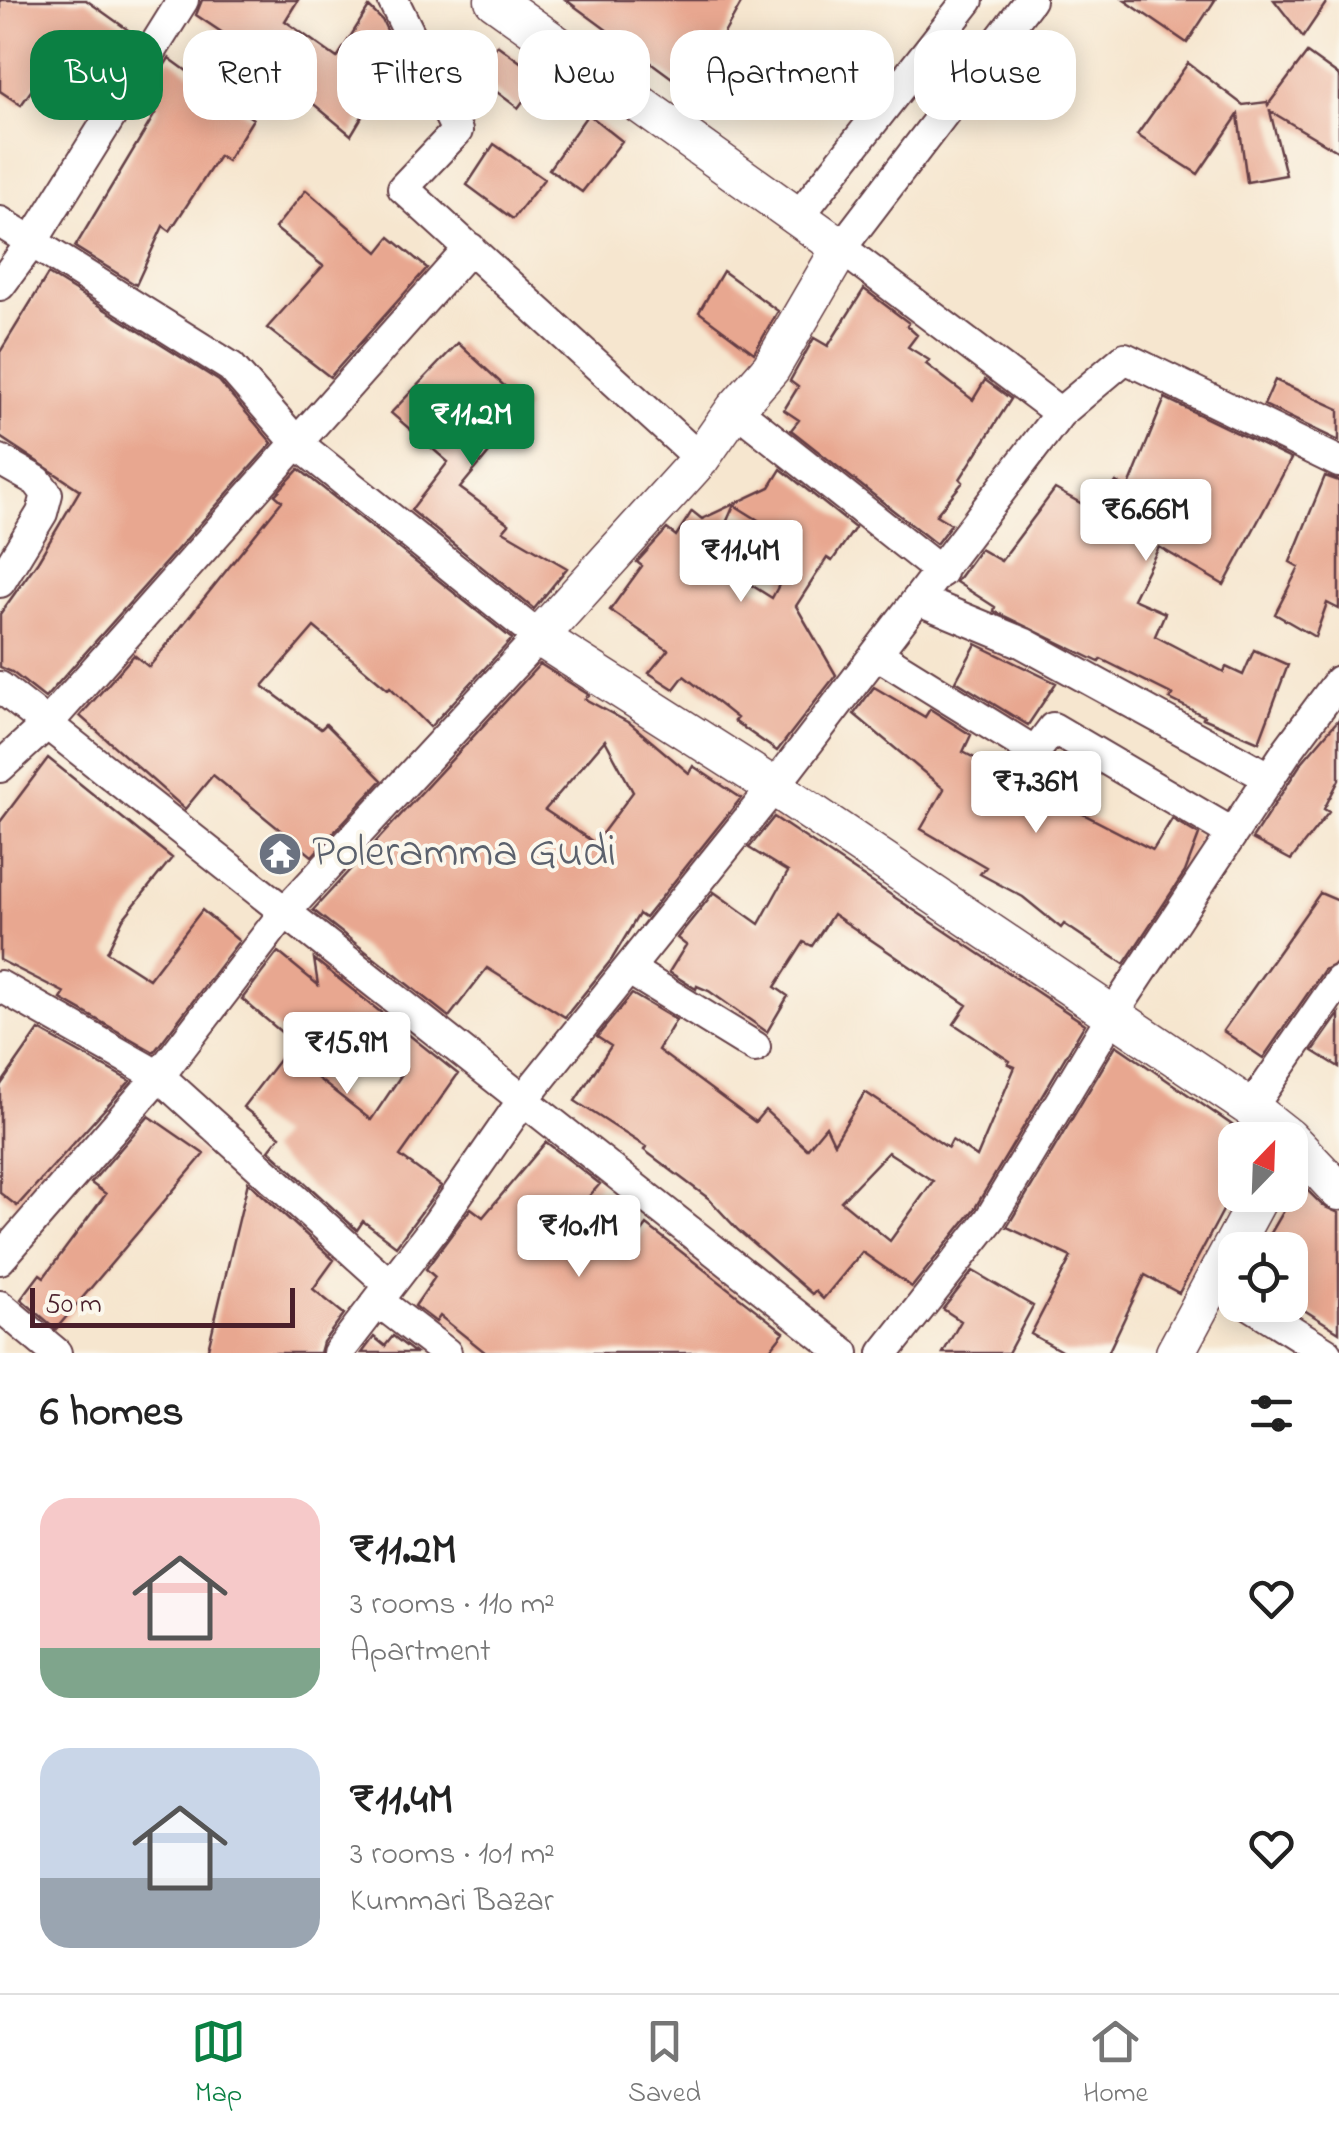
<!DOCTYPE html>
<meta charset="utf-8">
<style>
body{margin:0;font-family:"Indie Flower",sans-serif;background:#f2f2f2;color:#222;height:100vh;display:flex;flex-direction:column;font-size:38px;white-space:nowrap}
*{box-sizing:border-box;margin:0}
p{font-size:32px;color:#767676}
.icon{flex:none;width:55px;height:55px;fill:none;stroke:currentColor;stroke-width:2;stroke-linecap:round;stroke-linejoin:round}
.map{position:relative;height:1353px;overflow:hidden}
.sheet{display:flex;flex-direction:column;background:#fff;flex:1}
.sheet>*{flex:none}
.guide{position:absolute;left:30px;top:30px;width:1280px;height:90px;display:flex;gap:20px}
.needle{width:65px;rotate:23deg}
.tools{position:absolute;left:1218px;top:1122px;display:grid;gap:20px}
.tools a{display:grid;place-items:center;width:90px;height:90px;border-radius:20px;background:#fff;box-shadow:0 5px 25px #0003;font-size:50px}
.scale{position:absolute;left:30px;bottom:25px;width:265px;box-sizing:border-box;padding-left:10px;border:5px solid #4a1f2b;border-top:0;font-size:28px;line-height:35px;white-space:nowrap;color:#4a1f2b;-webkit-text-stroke:8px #fbf7ec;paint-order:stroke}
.price{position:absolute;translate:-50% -85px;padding:0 22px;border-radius:10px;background:#fff;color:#222;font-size:32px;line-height:65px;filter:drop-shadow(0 2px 5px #0008)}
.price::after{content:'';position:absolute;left:50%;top:60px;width:30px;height:22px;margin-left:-15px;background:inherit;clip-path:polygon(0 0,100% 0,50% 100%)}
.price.active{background:#0b8043;color:#fff}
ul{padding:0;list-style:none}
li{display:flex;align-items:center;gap:30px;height:250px;padding:0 40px}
li span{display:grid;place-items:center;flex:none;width:280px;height:200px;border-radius:30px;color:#555}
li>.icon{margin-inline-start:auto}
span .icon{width:120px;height:120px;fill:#fffc;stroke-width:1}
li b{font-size:42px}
h2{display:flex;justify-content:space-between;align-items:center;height:120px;padding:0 40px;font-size:42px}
.pill{padding:0 35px;border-radius:30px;background:#fff;box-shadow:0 5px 25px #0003;font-size:35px;line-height:90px}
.pill.active{background:#0b8043;color:#fff}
.dock{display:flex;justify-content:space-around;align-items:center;height:140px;border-top:2px solid #e0e0e0;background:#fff;font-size:28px;color:#767676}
.dock a{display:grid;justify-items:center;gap:5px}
.dock .active{color:#0b8043}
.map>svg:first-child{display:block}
.building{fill:#e8a790;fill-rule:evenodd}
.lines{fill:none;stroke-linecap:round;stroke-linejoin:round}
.minor-casing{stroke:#643d44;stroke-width:34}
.tertiary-casing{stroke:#643d44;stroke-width:41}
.minor{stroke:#fff;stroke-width:30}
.tertiary{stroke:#fff;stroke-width:38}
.labels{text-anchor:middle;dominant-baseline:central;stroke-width:8;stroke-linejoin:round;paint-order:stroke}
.worship-label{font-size:45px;fill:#5b616d;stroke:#fbf7ec;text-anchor:start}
</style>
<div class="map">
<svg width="1339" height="1353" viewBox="0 0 1339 1353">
<rect width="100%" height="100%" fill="#fbf7ec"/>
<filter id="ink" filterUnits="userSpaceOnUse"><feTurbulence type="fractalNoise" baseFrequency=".01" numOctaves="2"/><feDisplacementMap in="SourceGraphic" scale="20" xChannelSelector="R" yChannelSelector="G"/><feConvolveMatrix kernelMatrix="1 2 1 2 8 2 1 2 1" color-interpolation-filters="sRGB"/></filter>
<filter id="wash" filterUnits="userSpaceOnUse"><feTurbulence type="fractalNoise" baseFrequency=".0048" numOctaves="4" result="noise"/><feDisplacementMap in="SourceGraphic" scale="40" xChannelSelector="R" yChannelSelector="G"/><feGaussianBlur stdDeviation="2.25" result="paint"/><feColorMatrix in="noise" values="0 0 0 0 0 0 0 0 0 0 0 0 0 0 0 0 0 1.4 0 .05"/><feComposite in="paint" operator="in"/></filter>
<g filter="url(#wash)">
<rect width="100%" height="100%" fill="#f6e6cf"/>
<g id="blocks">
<!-- building -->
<path class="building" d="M0 0H86L138 37 114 76 65 43 21 105 0 91Z
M202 0H298L285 21 337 58 369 7 382 20 399 55 351 135 310 101 314 94 196 15Z
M566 0H743L691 92Z
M1124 0H1215L1187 43Z
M1274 0H1328L1303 37Z
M497 45 541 77 518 108 477 77Z
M1307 53 1339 76V152L1270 111 1286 175 1247 182 1238 115 1198 174 1137 135 1188 63 1243 105 1267 102 1268 105Z
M169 58 253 119 227 161 219 156 170 231 163 226 136 285 75 247 159 107 145 97Z
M588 114 622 141 582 192 549 169Z
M494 144 544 179 513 219 467 185Z
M306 190 378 252 390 237 427 268 330 377 267 328 323 266 275 228Z
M723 271 778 311 754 353 699 312Z
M48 274 219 381 272 443 45 698 12 672 0 667V614L38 561 80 490 0 437V352Z
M864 289 909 323 907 326 917 335 908 347 929 360 926 364 973 400 985 380 1011 399 960 479 963 482 936 515 951 524 936 544 791 430 799 420 784 410 798 387 790 381 814 338 828 346Z
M458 343 527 407 460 488 509 524 503 531 567 568 534 609 411 510 448 462 391 413Z
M1275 380 1339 409V441L1264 405Z
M1165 398 1291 459 1224 585 1159 547 1133 599 1165 613 1155 636 1224 672 1226 667 1243 675 1254 650 1288 665 1259 742 1203 718 1204 716 1170 699 1173 695 1101 659 1099 662 994 611 995 607 956 582 980 549 1001 561 1055 489 1097 512 1116 482 1128 489Z
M299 469 512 639 430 727 390 687 388 689 314 627 263 686 321 729 326 724 382 780 312 856 213 775 185 809 80 716 134 655 149 667 282 501 275 495Z
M781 469 855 528 832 561 827 558 796 606 836 675 777 751 734 721 737 718 684 676 674 689 649 673 668 650 610 610 642 566 637 562 667 529 676 536 692 511 702 519 770 487ZM734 505 800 546 772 598 710 559Z
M1325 476 1339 481V609L1327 603 1315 637 1275 614 1299 567 1290 562Z
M976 644 1056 683 1028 725 956 681Z
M540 664 589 695 585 699 631 724 689 773 693 766 741 798 645 918 639 914 612 959 565 1017 487 968 449 1017 313 910ZM605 740 633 792 595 843 545 810Z
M874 687 925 717 930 709 971 735 963 752 1153 850 1172 819 1199 835 1185 872 1124 964 1064 924 1061 928 1023 897 980 874 986 867 921 829 944 789 854 714Z
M1339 719V780L1324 809 1329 812 1291 860 1252 839 1302 762Z
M48 758 172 858 123 919 107 952 149 979 202 910 239 941 154 1052 61 999 65 993 0 960V822Z
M774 817 1085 1024 975 1208 912 1287 862 1252 823 1299 815 1291 812 1294 738 1230 708 1198 644 1150 646 1147 575 1101 611 1046 597 1037 632 994 676 1020 658 1050 755 1122 765 1110 807 1149 826 1126 834 1143 865 1092 948 1148 952 1140 977 1157 1015 1067 1008 1064 1010 1061 954 1024 967 1005 833 914 812 946 804 942 775 987 788 996 767 1032 709 991 697 986 696 989 669 972 686 945 677 938 714 892 759 924 788 872 749 848ZM888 1152 933 1181 890 1241 841 1201Z
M1320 893 1339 901V962L1324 970 1263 1058 1223 1031Z
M278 952 318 985 314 959 458 1074 400 1156 441 1186 396 1246 363 1221 357 1230 269 1150 280 1136 243 1107 293 1042 242 999ZM352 1037 402 1074 371 1120 312 1074Z
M1339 1014V1067L1313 1051Z
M39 1030 130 1081 17 1206 0 1193V1086Z
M1116 1045 1235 1127V1188L1179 1293 1145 1275 1108 1353H1065L1031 1334 1071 1257 1007 1227Z
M149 1116 204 1154 56 1329 21 1299 40 1274 44 1277 106 1194 91 1183Z
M546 1142 600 1184 582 1204 633 1244 647 1225 784 1332 767 1353H486L440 1316 436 1322 415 1306 435 1277 426 1269 471 1208 483 1217Z
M248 1182 334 1260 313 1289 344 1314 323 1342 320 1353H207Z
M1300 1183 1323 1206 1339 1213V1332L1290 1301V1250H1261Z
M973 1271 1033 1306 1008 1353H943L961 1321 943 1309Z
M393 1336 415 1353H362L374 1337 385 1346Z"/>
</g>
</g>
<g filter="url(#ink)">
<use href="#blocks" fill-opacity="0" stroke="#643d44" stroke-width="2.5"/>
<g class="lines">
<!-- minor casing -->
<g class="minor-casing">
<path id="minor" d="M393 0 457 131 403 188 700 459
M1030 0 841 248 1060 413 1125 358 1339 462
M798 217 968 0
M0 222 231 367 298 444 539 637 284 913 159 1076 0 1259
M0 285 32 242 183 0
M735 409 941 572
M0 460 37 481 47 494 42 513 0 582
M919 600 1023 643 1268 777
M877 654 1035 752 1053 728 1232 833
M0 687 844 1353
M0 767 47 724 470 248
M628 969 755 1047
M0 986 159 1076 390 1285
M1251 1108 1339 981
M378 1301 446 1353
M1251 1305 1327 1353
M0 1306 56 1353
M338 1353 437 1224 523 1100 774 787 1060 413
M884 1353 990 1219 1113 1014 1287 751 1339 681"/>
</g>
<!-- tertiary casing -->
<g class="tertiary-casing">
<path id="tertiary" d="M494 0 841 248 771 368 735 409 700 459 539 637 774 787 1251 1108 1289 1138 1339 1191
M1175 1353 1260 1195"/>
</g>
<!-- minor -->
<use href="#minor" class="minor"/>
<!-- tertiary -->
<use href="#tertiary" class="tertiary"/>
</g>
</g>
<!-- icons -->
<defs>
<g id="temple-disc" transform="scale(2.25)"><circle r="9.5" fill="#6b7280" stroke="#fbf7ec"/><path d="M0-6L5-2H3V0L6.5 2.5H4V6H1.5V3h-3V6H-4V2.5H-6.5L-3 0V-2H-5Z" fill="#fff"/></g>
</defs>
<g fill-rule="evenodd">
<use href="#temple-disc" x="280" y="854"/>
</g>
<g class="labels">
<!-- worship labels -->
<g class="worship-label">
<text x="312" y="854">Poleramma Gudi</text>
</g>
</g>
</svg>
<div class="tools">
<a><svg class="needle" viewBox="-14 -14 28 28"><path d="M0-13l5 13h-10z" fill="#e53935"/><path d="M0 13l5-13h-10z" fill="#767676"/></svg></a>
<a><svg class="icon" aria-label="locate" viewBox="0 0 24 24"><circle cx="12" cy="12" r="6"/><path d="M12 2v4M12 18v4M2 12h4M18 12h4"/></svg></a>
</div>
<div class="scale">50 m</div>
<b class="price active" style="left:472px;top:469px">₹11.2M</b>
<b class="price" style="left:1146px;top:564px">₹6.66M</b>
<b class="price" style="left:741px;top:605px">₹11.4M</b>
<b class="price" style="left:1036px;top:836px">₹7.36M</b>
<b class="price" style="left:347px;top:1097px">₹15.9M</b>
<b class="price" style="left:579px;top:1280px">₹10.1M</b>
<div class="guide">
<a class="pill active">Buy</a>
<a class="pill">Rent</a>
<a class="pill">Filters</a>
<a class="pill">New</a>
<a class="pill">Apartment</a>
<a class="pill">House</a>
</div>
</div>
<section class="sheet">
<h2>6 homes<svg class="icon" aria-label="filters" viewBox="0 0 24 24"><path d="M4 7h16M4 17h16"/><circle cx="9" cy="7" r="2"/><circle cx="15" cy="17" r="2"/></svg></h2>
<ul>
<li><span style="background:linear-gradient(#f6c9c9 75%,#7fa58c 0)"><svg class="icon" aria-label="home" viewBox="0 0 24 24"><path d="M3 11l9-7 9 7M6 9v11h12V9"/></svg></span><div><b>₹11.2M</b><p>3 rooms · 110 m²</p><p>Apartment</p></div><svg class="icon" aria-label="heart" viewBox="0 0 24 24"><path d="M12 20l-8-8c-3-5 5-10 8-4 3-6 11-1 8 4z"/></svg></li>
<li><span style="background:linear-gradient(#c9d6e8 65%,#9aa5b1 0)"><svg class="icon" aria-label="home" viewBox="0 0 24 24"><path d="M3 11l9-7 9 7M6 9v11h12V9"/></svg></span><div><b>₹11.4M</b><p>3 rooms · 101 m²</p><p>Kummari Bazar</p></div><svg class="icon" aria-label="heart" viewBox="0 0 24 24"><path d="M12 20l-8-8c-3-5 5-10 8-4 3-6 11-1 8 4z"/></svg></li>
</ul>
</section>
<nav class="dock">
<a class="active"><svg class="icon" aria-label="map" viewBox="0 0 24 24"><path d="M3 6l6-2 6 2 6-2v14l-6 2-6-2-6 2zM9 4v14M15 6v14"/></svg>Map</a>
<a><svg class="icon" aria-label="saved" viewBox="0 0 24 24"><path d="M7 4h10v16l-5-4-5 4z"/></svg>Saved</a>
<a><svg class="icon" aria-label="home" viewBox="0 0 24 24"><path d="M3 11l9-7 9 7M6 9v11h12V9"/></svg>Home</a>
</nav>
